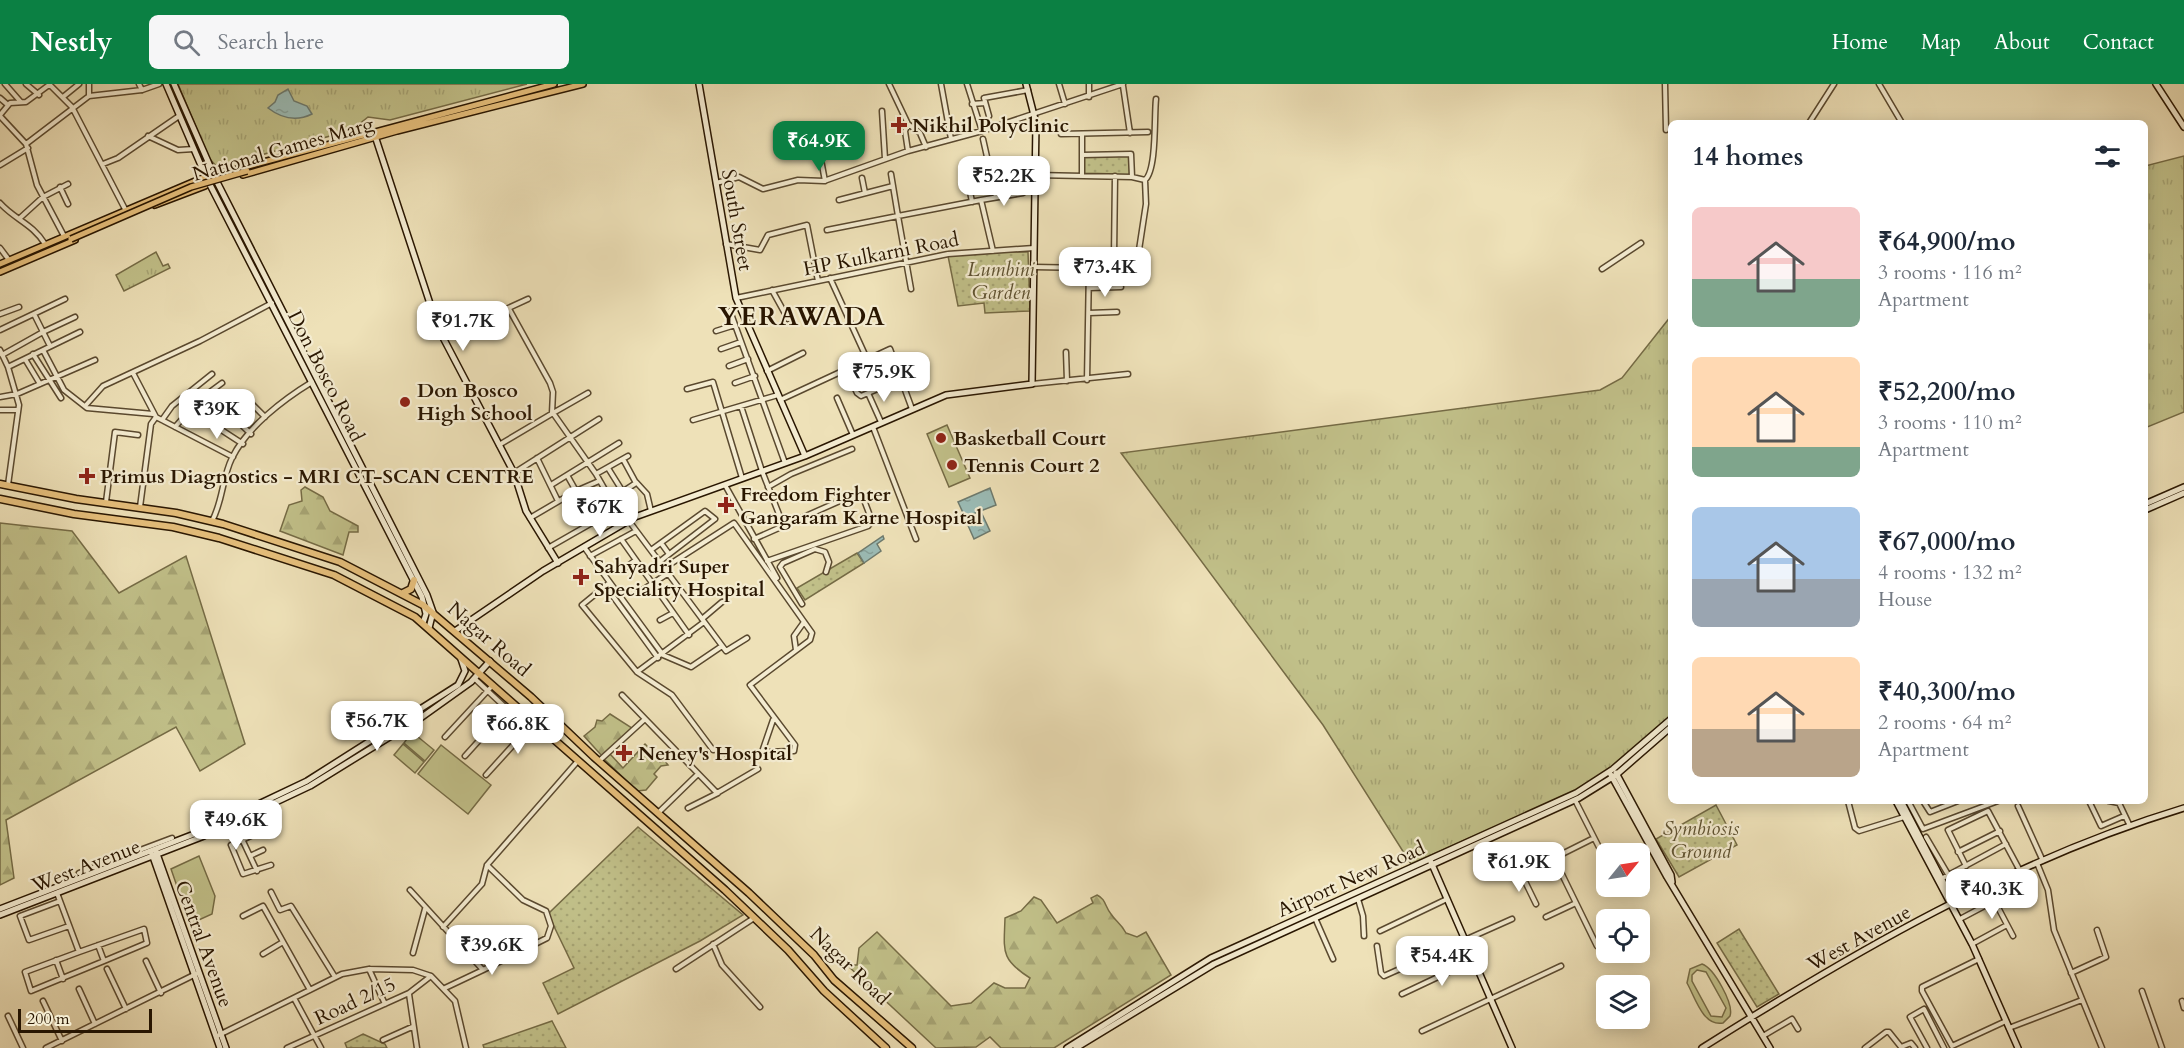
<!DOCTYPE html>
<meta charset="utf-8">
<style>
body{margin:0;font-family:Cardo,serif;background:#f6f6f7;color:#1f2937;height:100vh;display:flex;flex-direction:column;font-size:22px;white-space:nowrap}
*{box-sizing:border-box;margin:0}
p{font-size:20px;color:#747a83}
.icon{flex:none;width:33px;height:33px;fill:none;stroke:currentColor;stroke-width:2;stroke-linecap:round;stroke-linejoin:round}
.map{position:relative;flex:1;overflow:hidden}
.panel{position:absolute;left:1668px;top:36px;width:480px;height:684px;display:flex;flex-direction:column;background:#fff;border-radius:9px;box-shadow:0 3px 15px #0003}
.panel>*{flex:none}
.needle{width:39px;rotate:60deg}
.fabs{position:absolute;left:1596px;top:759px;display:grid;gap:12px}
.fabs a{display:grid;place-items:center;width:54px;height:54px;border-radius:9px;background:#fff;box-shadow:0 3px 15px #0003;font-size:30px}
.scale{position:absolute;left:18px;bottom:15px;width:134px;box-sizing:border-box;padding-left:6px;border:3px solid #291601;border-top:0;font-size:16px;line-height:21px;white-space:nowrap;color:#291601;-webkit-text-stroke:4px #f4ecd1;paint-order:stroke}
.price{position:absolute;translate:-50% -51px;padding:0 14px;border-radius:12px;background:#fff;color:#222;font-size:20px;line-height:39px;filter:drop-shadow(0 2px 3px #0008)}
.price::after{content:'';position:absolute;left:50%;top:36px;width:18px;height:14px;margin-left:-9px;background:inherit;clip-path:polygon(0 0,100% 0,50% 100%)}
.price.active{background:#0b8043;color:#fff}
ul{padding:0;list-style:none}
li{display:flex;align-items:center;gap:18px;height:150px;padding:0 24px}
li span{display:grid;place-items:center;flex:none;width:168px;height:120px;border-radius:9px;color:#555}
li>.icon{margin-inline-start:auto}
span .icon{width:72px;height:72px;fill:#fffc;stroke-width:1}
li b{font-size:26px}
h2{display:flex;justify-content:space-between;align-items:center;height:72px;padding:0 24px;font-size:26px}
header{display:flex;align-items:center;gap:36px;box-sizing:border-box;height:84px;padding:0 30px;background:#0b8043;color:#fff}
header strong{font-size:28px}
nav{display:flex;gap:33px;margin-inline-start:auto;font-size:21px}
.search{width:420px;height:54px;background:#f6f6f7;display:flex;align-items:center;gap:15px;box-sizing:border-box;padding:0 21px;border-radius:9px;color:#747a83;font-size:22px}
.map>svg:first-child{display:block}
.grass{fill:url(#grass-tufts);stroke:#756b45;stroke-width:1.5}
.forest{fill:url(#forest-firs);stroke:#756b45;stroke-width:1.5}
.park{fill:url(#park-dots);stroke:#756b45;stroke-width:1.5}
.pitch{fill:#c1c089;stroke:#756b45;stroke-width:1.5;fill-rule:evenodd}
.water{fill:url(#water-ripples);stroke:#6d7a6e;stroke-width:1.5}
.lines{fill:none;stroke-linecap:round;stroke-linejoin:round}
.street-casing{stroke:#5a492f;stroke-width:7}
.secondary-casing{stroke:#291601;stroke-width:8}
.primary-casing{stroke:#291601;stroke-width:8}
.highway-casing{stroke:#291601;stroke-width:9}
.street{stroke:#f4ecd1;stroke-width:4}
.secondary{stroke:#f4ecd1;stroke-width:5}
.primary{stroke:#e7c07c;stroke-width:5}
.highway{stroke:#e7c07c;stroke-width:6}
.primary-bridge-casing{stroke:#291601;stroke-width:8;stroke-linecap:butt}
.primary-bridge{stroke:#e7c07c;stroke-width:5}
.poi-dot{fill:#8f2418;stroke:#f4ecd1;stroke-width:2}
.labels{text-anchor:middle;dominant-baseline:central;stroke-width:4.5;stroke-linejoin:round;paint-order:stroke}
.poi-label{font-size:20px;font-weight:bold;fill:#291601;stroke:#f4ecd1;text-anchor:start}
.street-label{font-size:20px;fill:#291601;stroke:#f4ecd1}
.park-label{font-size:20px;font-style:italic;fill:#5e5231;stroke:#f4ecd1}
.district-label{font-size:26px;font-weight:bold;letter-spacing:1.5px;fill:#291601;stroke:#f4ecd1}
</style>
<header>
<strong>Nestly</strong>
<div class="search"><svg class="icon" aria-label="search" viewBox="0 0 24 24"><circle cx="10" cy="10" r="6"/><path d="M15 15l6 6"/></svg>Search here</div>
<nav><a>Home</a><a>Map</a><a>About</a><a>Contact</a></nav>
</header>
<div class="map">
<svg width="2184" height="964" viewBox="0 0 2184 964">
<defs>
<pattern id="grass-tufts" width="24" height="20" patternUnits="userSpaceOnUse" patternTransform="scale(1.5)"><rect width="24" height="20" fill="#c1c089"/><path d="M3 7l-1-3M5 7V3M7 7l1-3M15 17l-1-3M17 17v-4M19 17l1-3" fill="none" stroke="#a6a474"/></pattern>
<pattern id="forest-firs" width="22" height="20" patternUnits="userSpaceOnUse" patternTransform="scale(1.5)"><rect width="22" height="20" fill="#c1c089"/><path d="M5 1l3.5 6h-7zM16 11l3.5 6h-7z" fill="#a6a474"/></pattern>
<pattern id="park-dots" width="8" height="8" patternUnits="userSpaceOnUse" patternTransform="scale(1.5)"><rect width="8" height="8" fill="#c1c089"/><path d="M2 2h.1M6 6h.1" fill="none" stroke="#a6a474" stroke-width="1.8" stroke-linecap="round"/></pattern>
<pattern id="water-ripples" width="26" height="14" patternUnits="userSpaceOnUse" patternTransform="scale(1.5)"><rect width="26" height="14" fill="#9bbcb6"/><path d="M2 4q2-2 4 0t4 0M15 11q2-2 4 0t4 0" fill="none" stroke="#86a19b"/></pattern>
</defs>
<rect width="100%" height="100%" fill="#eee1b8"/>
<filter id="stains"><feTurbulence type="fractalNoise" baseFrequency=".00333" numOctaves="4"/><feColorMatrix values="0 0 0 0 .2 0 0 0 0 .09 0 0 0 0 .02 0 0 0 .5 -.17"/></filter>
<radialGradient id="worn" r=".72"><stop offset=".6" stop-color="#630" stop-opacity="0"/><stop offset="1" stop-color="#630" stop-opacity=".3"/></radialGradient>
<!-- grass -->
<path class="grass" d="M178 0H527L390 36 368 33 352 46 217 83 209 74Z
M2184 72V328L2145 344V82Z
M156 168 163 182 168 180 170 184 124 207 116 191Z
M1671 232V632L1603 691 1582 704 1411 780 1323 641 1121 369 1600 306 1622 294Z"/>
<!-- forest -->
<path class="forest" d="M305 403 323 413 330 427 358 442V448H349L343 471 280 447 289 421 302 417 301 406Z
M0 439 72 447 119 509 186 472 245 660 200 687 176 643 6 736 14 794 0 801Z
M610 630 632 644 602 672 584 652 595 643 597 636 602 637Z
M645 660 651 666 648 669 652 674 655 672 660 678 664 676 668 681 661 682 654 690 657 693 646 706 637 707 604 675 610 670 623 684Z
M1097 811C1106 815 1105 823 1111 830 1116 838 1120 838 1126 849L1137 853 1146 848 1171 891 1054 964H1001L990 953 976 963 936 964 847 881H857L859 864 877 848 951 922 971 919 994 899 1005 904H1025L1030 894C1000 875 1004 867 1005 834L1021 827 1034 813 1041 816 1057 839 1093 819 1091 814Z"/>
<!-- park -->
<path class="park" d="M1131 70 1132 93 1082 92V71Z
M994 168H1028L1030 227 985 229 984 219 958 222 948 172Z
M857 469 864 479 805 516 797 504Z
M1716 721 1737 761 1679 793 1656 755Z
M638 743 743 831 700 857 558 930 543 899 574 884 548 830Z
M1739 845 1779 910 1757 923 1717 859Z
M552 937 566 964H484L483 961Z
M363 950 385 960 387 964H347L345 959Z"/>
<!-- pitch -->
<path class="pitch" d="M947 341 970 394 949 403 927 350Z
M412 648 434 666 425 677 404 659Z
M403 660 424 678 415 689 394 671Z
M441 661 491 701 468 730 418 690Z
M199 772 215 812 212 830 190 840 171 785Z
M1702 880C1714 884 1734 920 1730 932L1723 939C1703 943 1695 913 1687 899L1690 885ZM1697 886 1706 888 1726 924 1722 933 1711 932 1692 897V891Z"/>
<!-- water -->
<path class="water" d="M288 5 294 17 307 22 312 30C296 38 281 34 268 24L275 18 278 11Z
M990 404 996 421 965 433 958 418Z
M982 430 990 447 974 455 966 437Z
M883 452 884 455 877 460 881 467 864 479 858 469Z"/>
<g class="lines">
<!-- street casing -->
<g class="street-casing">
<path id="street" d="M5 0 20 17
M26 0 39 11
M49 0 72 23 125 125
M89 0V12
M139 0 142 6
M889 0 908 40 920 49 926 63
M941 0 951 55
M967 0 982 47
M1059 0 1065 20
M1089 0V13
M1665 0 1666 46
M1879 0 1902 39
M1123 2 1130 49
M63 13 79 0
M0 14 8 21
M972 20 985 19
M882 27 885 75
M0 31 10 19 26 18 49 1
M0 32 26 60 37 101 64 152
M989 32 984 14 1028 6
M1809 39 1834 0
M908 40 905 47 908 67
M1061 50 1148 48
M1082 50V92
M148 52 178 66 194 65
M983 55 996 113
M26 60 89 12 142 6 159 0
M818 60 825 97
M1082 71 1131 70 1132 93
M103 80 118 74 179 32
M0 81 28 64
M1035 91 1132 93 1145 96
M862 94 865 109
M716 99 739 93 763 105 798 96 824 97 908 67 982 47 1123 0
M60 103 68 120
M839 116 893 102
M981 116 1023 109
M972 118 966 87 968 85 1000 80 1035 79
M0 119C14 135 33 140 45 160
M20 134 43 113 68 100
M827 146 898 132 891 90
M726 160 760 166 768 151 807 141 818 197
M0 164 9 176
M1137 179 1146 120 1145 96C1157 86 1154 32 1156 15
M1034 183 1089 184
M1089 184 1114 172 1115 92
M1602 185 1641 159
M830 194 867 275
M1089 204 1121 203
M911 205 898 132 981 116 993 167
M772 206 788 235
M736 214 948 170 1034 164
M509 225 550 299 553 308 552 329
M730 227 785 379
M1089 229 1117 228
M0 230 19 223
M34 230 50 262
M0 246 65 215
M716 247 735 241
M443 254 528 215
M721 265 741 258
M0 266 8 283 19 321 8 401
M43 266 64 306 87 324 153 330
M1066 268 1067 297
M33 270 61 314
M2 271 43 248 75 233
M25 275 40 300
M729 282 748 275
M8 283 80 248
M846 286 857 309 861 312 901 295
M767 287 803 269
M133 289 156 333 233 373
M1087 296 1089 184
M735 299 755 292
M1032 300 1128 290
M687 305 713 298 742 394
M868 309 881 338
M0 313 17 310 95 276
M837 314 853 351
M780 316 890 265 912 325
M86 321 103 302 200 257 272 219
M741 322 762 387 784 443
M0 326H18
M553 329 588 309
M203 334 243 360
M162 336 172 322 212 290
M693 336 778 311
M175 343 199 316 222 299
M873 343 916 455
M251 350 228 328 243 311 265 333
M499 361 553 329 596 390 624 439
M537 374 558 417
M608 384 623 408
M514 389 599 335
M596 390 628 372
M567 391 576 407
M636 398 647 410 651 427
M551 401 619 359
M725 401 777 494
M768 403 791 390 852 365
M610 416 636 399 623 375
M106 418 115 348 138 351
M140 423 151 340 156 333
M530 434 576 407 599 397
M212 437C223 417 222 394 232 374 247 343 284 315 312 298
M629 437 726 567 747 554
M621 455 689 551
M754 455 851 412 864 416 872 437 868 442 767 477
M661 459 669 470
M584 463 663 571 691 583 722 562
M548 464 604 432 588 403
M651 466 705 427 715 435 659 478
M590 472 636 447
M622 486 636 476
M609 499 582 521 637 588 672 611 713 666 721 665 727 670 749 674 762 668 794 667 795 661 750 601 810 556 812 549 734 439 664 484
M612 506V511L658 574
M638 509 667 490
M802 520 780 483 783 479 815 465 825 468 829 478 826 488
M702 535 722 518
M660 536 673 529
M796 566 794 552 804 538
M637 588 704 538
M475 595 538 654
M622 611 717 709 758 685
M445 653 493 601
M762 668 773 636
M465 672 513 619
M599 677 645 635
M486 691 534 638
M1575 716 1606 777
M1848 717 1855 744 1859 747 1904 733
M1908 717 1923 745 1998 717
M1923 717 1930 728 1958 717
M2089 717 2101 742 2124 732
M2109 717 2119 719 2129 740
M2018 722 2042 775
M688 724 718 709
M658 729 698 690
M233 736 257 787
M255 750 231 761 243 790 271 781
M1926 753 1956 804
M1958 768 2000 747
M250 772 263 766
M1554 774 1597 862 1606 857
M2037 779 2048 806 2054 846 2102 964
M1966 782 1948 746 1988 727 2019 785
M1513 783 1517 781 1536 820
M79 789 172 754
M1522 790 1594 754
M1941 795 2006 760
M410 806 483 886 445 904
M271 808 280 826 291 822 335 893
M57 809 79 868 144 845 147 859 104 877
M1991 810 2013 852
M1358 815 1363 832 1364 852
M60 817 20 832 29 856 69 842
M243 832 263 822 310 906
M1546 833 1576 819
M1315 834 1333 875
M1960 835 1994 817
M443 843 482 800 487 781 577 678
M1380 847 1447 815
M713 860 722 881 760 923
M1972 860 2007 841
M1377 862 1381 889 1384 892 1512 835
M79 868 25 888 31 907 104 877 98 861
M413 869 425 825
M263 870 283 858
M1979 875 1922 903V907L1952 962 2006 937
M56 876 63 895
M146 877 161 909
M107 885 126 925
M369 885 385 920
M676 885 754 834
M483 886 547 854 551 842 546 827 523 816 487 781
M2071 889 2106 873 2097 846
M79 905 95 940
M2142 907 2162 964
M409 910 417 964
M1402 910 1474 876
M294 914 321 964
M43 917 62 957
M2182 917 2184 924
M8 932 23 964
M2009 944 2082 916
M1422 947 1561 882
M219 951 342 890 369 885 413 886 431 892 455 917 466 964
M1763 952 1792 935 1798 945
M383 956 412 943
M1901 963 1911 959 1915 964
M46 964 196 890
M287 964 409 909 431 892
M1865 964 1886 948H1889L1901 963
M1927 964 1910 933 1924 925 1944 964"/>
</g>
<!-- secondary casing -->
<g class="secondary-casing">
<path id="secondary" d="M166 0 206 93 422 513 426 530 423 539
M174 0 217 98 427 511 433 528 429 544
M699 0 736 214 805 372
M2156 0 2184 43
M376 55 438 244 514 389 526 427 558 479
M2145 420 2184 403
M2145 426 2184 409
M455 547 543 487 635 433 805 372 946 311 1032 300 1036 39 1026 0
M1616 689 1671 791 1672 798
M1611 691 1667 793 1770 964
M1896 717 1972 860 2018 964
M1901 717 1954 819
M156 767 226 964
M152 770 220 964
M1431 778 1512 964
M0 825 202 747 307 697 458 601 465 587 461 575
M0 831 204 752 310 702 422 633 471 598 490 577
M1067 964 1211 874 1576 709 1613 685 1671 635
M1076 964 1214 880 1579 714 1616 691 1671 643
M1702 964C1854 868 2012 776 2184 724"/>
</g>
<!-- primary casing -->
<g class="primary-casing">
<path id="primary" d="M243 91 397 47 583 0
M155 121 205 102
M0 180 200 95 554 0
M0 188 75 156"/>
</g>
<!-- highway casing -->
<g class="highway-casing">
<path id="highway" d="M0 400 76 415 176 429 223 440 340 478 423 521 531 613 594 673 749 809 814 871 834 896 912 964
M0 415 74 430 173 443 219 454 334 491 415 533 725 806 788 866 824 907 886 964
M403 509 411 505 414 496"/>
</g>
<!-- street -->
<use href="#street" class="street"/>
<!-- secondary -->
<use href="#secondary" class="secondary"/>
<!-- primary -->
<use href="#primary" class="primary"/>
<!-- highway -->
<use href="#highway" class="highway"/>
<!-- primary-bridge casing -->
<g class="primary-bridge-casing">
<path id="primary-bridge" d="M71 155 191 103 247 87"/>
</g>
<!-- primary-bridge -->
<use href="#primary-bridge" class="primary-bridge"/>
</g>
<!-- markers -->
<g class="poi-dot">
<path d="M896 32h6v6h6v6h-6v6h-6v-6h-6v-6h6z"/>
<circle cx="405" cy="318" r="6"/>
<circle cx="941" cy="354" r="6"/>
<circle cx="952" cy="381" r="6"/>
<path d="M84 383h6v6h6v6h-6v6h-6v-6h-6v-6h6z"/>
<path d="M723 412h6v6h6v6h-6v6h-6v-6h-6v-6h6z"/>
<path d="M578 484h6v6h6v6h-6v6h-6v-6h-6v-6h6z"/>
<path d="M621 660h6v6h6v6h-6v6h-6v-6h-6v-6h6z"/>
</g>
<g class="labels">
<!-- poi labels -->
<g class="poi-label">
<text x="912" y="41">Nikhil Polyclinic</text>
<text x="417" y="306">Don Bosco<tspan x="417" dy="23">High School</tspan></text>
<text x="953" y="354">Basketball Court</text>
<text x="964" y="381">Tennis Court 2</text>
<text x="100" y="392">Primus Diagnostics - MRI CT-SCAN CENTRE</text>
<text x="740" y="410">Freedom Fighter<tspan x="740" dy="23">Gangaram Karne Hospital</tspan></text>
<text x="594" y="482">Sahyadri Super<tspan x="594" dy="23">Speciality Hospital</tspan></text>
<text x="638" y="669">Neney's Hospital</text>
</g>
<!-- street labels -->
<g class="street-label">
<text transform="translate(283 65) rotate(-16)">National Games Marg</text>
<text transform="translate(737 136) rotate(80)">South Street</text>
<text transform="translate(881 170) rotate(-11)">HP Kulkarni Road</text>
<text transform="translate(326 292) rotate(63)">Don Bosco Road</text>
<text transform="translate(489 555) rotate(41)">Nagar Road</text>
<text transform="translate(86 782) rotate(-21)">West Avenue</text>
<text transform="translate(1351 795) rotate(-24)">Airport New Road</text>
<text transform="translate(1859 854) rotate(-29)">West Avenue</text>
<text transform="translate(204 860) rotate(70)">Central Avenue</text>
<text transform="translate(850 882) rotate(44)">Nagar Road</text>
<text transform="translate(355 917) rotate(-25)">Road 2/15</text>
</g>
<!-- park labels -->
<g class="park-label">
<text x="1001" y="185">Lumbini<tspan x="1001" dy="23">Garden</tspan></text>
<text x="1701" y="744">Symbiosis<tspan x="1701" dy="23">Ground</tspan></text>
</g>
<!-- district labels -->
<g class="district-label">
<text x="802" y="232">YERAWADA</text>
</g>
</g>
<rect width="100%" height="100%" filter="url(#stains)"/>
<rect width="100%" height="100%" fill="url(#worn)"/>
</svg>
<div class="fabs">
<a><svg class="needle" viewBox="-14 -14 28 28"><path d="M0-13l5 13h-10z" fill="#e53935"/><path d="M0 13l5-13h-10z" fill="#747a83"/></svg></a>
<a><svg class="icon" aria-label="locate" viewBox="0 0 24 24"><circle cx="12" cy="12" r="6"/><path d="M12 2v4M12 18v4M2 12h4M18 12h4"/></svg></a>
<a><svg class="icon" aria-label="layers" viewBox="0 0 24 24"><path d="M12 4l9 5-9 5-9-5zM3 14l9 5 9-5"/></svg></a>
</div>
<div class="scale">200 m</div>
<b class="price active" style="left:819px;top:88px">₹64.9K</b>
<b class="price" style="left:1004px;top:123px">₹52.2K</b>
<b class="price" style="left:1105px;top:214px">₹73.4K</b>
<b class="price" style="left:463px;top:268px">₹91.7K</b>
<b class="price" style="left:884px;top:319px">₹75.9K</b>
<b class="price" style="left:217px;top:356px">₹39K</b>
<b class="price" style="left:600px;top:454px">₹67K</b>
<b class="price" style="left:377px;top:668px">₹56.7K</b>
<b class="price" style="left:518px;top:671px">₹66.8K</b>
<b class="price" style="left:236px;top:767px">₹49.6K</b>
<b class="price" style="left:1519px;top:809px">₹61.9K</b>
<b class="price" style="left:1992px;top:836px">₹40.3K</b>
<b class="price" style="left:492px;top:892px">₹39.6K</b>
<b class="price" style="left:1442px;top:903px">₹54.4K</b>
<section class="panel">
<h2>14 homes<svg class="icon" aria-label="filters" viewBox="0 0 24 24"><path d="M4 7h16M4 17h16"/><circle cx="9" cy="7" r="2"/><circle cx="15" cy="17" r="2"/></svg></h2>
<ul>
<li><span style="background:linear-gradient(#f6c9c9 60%,#7fa58c 0)"><svg class="icon" aria-label="home" viewBox="0 0 24 24"><path d="M3 11l9-7 9 7M6 9v11h12V9"/></svg></span><div><b>₹64,900/mo</b><p>3 rooms · 116 m²</p><p>Apartment</p></div></li>
<li><span style="background:linear-gradient(#ffd9b3 75%,#7fa58c 0)"><svg class="icon" aria-label="home" viewBox="0 0 24 24"><path d="M3 11l9-7 9 7M6 9v11h12V9"/></svg></span><div><b>₹52,200/mo</b><p>3 rooms · 110 m²</p><p>Apartment</p></div></li>
<li><span style="background:linear-gradient(#a9c7e8 60%,#9aa5b1 0)"><svg class="icon" aria-label="home" viewBox="0 0 24 24"><path d="M3 11l9-7 9 7M6 9v11h12V9"/></svg></span><div><b>₹67,000/mo</b><p>4 rooms · 132 m²</p><p>House</p></div></li>
<li><span style="background:linear-gradient(#ffd9b3 60%,#b9a48a 0)"><svg class="icon" aria-label="home" viewBox="0 0 24 24"><path d="M3 11l9-7 9 7M6 9v11h12V9"/></svg></span><div><b>₹40,300/mo</b><p>2 rooms · 64 m²</p><p>Apartment</p></div></li>
</ul>
</section>
</div>
